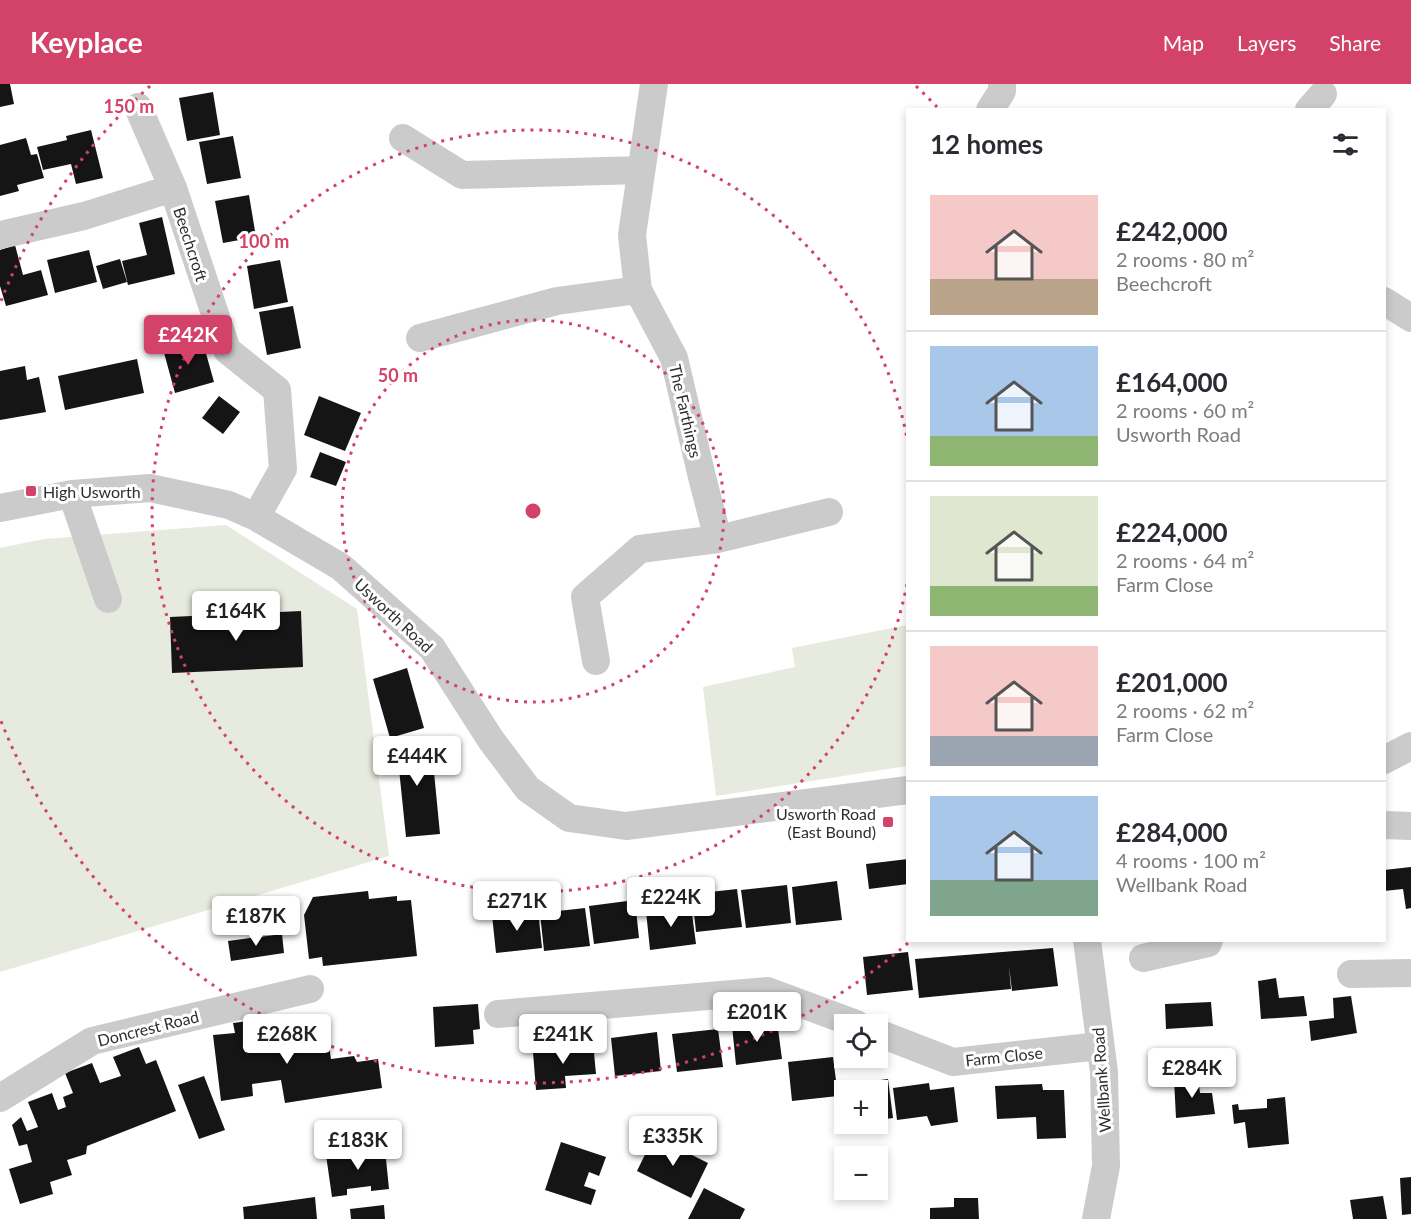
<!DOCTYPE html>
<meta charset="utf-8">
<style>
body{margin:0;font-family:Lato,sans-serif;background:#f2f2f3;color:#2b2b33;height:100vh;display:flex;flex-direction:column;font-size:22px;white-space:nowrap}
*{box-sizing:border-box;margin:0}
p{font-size:20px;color:#7c7c81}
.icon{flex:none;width:33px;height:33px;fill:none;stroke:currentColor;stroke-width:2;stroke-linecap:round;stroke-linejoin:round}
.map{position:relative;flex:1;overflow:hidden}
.drawer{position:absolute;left:906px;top:24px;width:480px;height:834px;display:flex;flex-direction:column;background:#fff;border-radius:0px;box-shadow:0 3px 9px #0003}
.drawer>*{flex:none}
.controls{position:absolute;left:834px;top:930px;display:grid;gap:12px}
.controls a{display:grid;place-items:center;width:54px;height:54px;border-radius:0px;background:#fff;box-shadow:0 3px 9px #0003;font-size:30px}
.price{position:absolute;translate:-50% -51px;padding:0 14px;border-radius:6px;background:#fff;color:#222;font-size:20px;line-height:39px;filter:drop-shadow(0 2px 3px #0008)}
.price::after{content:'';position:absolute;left:50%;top:36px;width:18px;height:14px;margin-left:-9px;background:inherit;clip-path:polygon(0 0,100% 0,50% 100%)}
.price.current{background:#d34369;color:#fff}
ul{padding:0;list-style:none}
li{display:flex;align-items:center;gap:18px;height:150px;padding:0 24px}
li+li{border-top:2px solid #e1e1e2}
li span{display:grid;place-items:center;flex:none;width:168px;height:120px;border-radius:0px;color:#555}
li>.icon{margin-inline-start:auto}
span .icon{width:72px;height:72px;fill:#fffc;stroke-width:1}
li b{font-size:26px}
h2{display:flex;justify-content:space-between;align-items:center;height:72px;padding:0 24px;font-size:26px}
header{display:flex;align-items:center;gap:36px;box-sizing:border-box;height:84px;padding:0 30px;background:#d34369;color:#fff}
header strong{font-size:28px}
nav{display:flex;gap:33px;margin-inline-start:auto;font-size:21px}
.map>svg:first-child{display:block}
.green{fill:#e7eade}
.building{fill:#151515}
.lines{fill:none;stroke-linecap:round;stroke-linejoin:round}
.minor{stroke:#cbcbcb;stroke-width:28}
.ring{fill:none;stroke:#d34369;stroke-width:3;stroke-dasharray:3 6}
.poi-dot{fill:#d34369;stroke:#fff;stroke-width:2}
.labels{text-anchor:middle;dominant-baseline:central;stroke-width:6;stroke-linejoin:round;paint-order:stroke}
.street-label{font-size:16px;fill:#2e2e2e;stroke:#fff}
.poi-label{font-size:16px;fill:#2e2e2e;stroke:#fff;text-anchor:start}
.centre{fill:#d34369;stroke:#fff;stroke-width:3}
.ring-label{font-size:18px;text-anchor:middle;font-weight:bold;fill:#d34369;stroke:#fff;stroke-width:6;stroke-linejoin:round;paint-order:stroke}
</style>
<header>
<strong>Keyplace</strong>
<nav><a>Map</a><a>Layers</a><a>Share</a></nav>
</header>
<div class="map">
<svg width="1411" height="1135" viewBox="0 0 1411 1135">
<rect width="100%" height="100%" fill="#fff"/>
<!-- green -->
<path class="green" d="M226 441 357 525 389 772 0 888V464L44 455Z
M907 541V682L716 712 703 603 795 583 792 564Z"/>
<!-- building -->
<path class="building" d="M0 0H10L14 20 0 23Z
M213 8 220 51 187 57 179 14Z
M91 46 103 94 76 100 71 80 43 86 37 63 67 56 66 52Z
M233 52 241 94 207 100 199 58Z
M26 54 31 71 37 70 44 94 17 101 19 107 0 112V61Z
M249 111 256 153 223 159 215 117Z
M162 133 175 190 128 201 122 177 147 171 139 139Z
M15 161 23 191 41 186 48 211 6 222 0 202V166Z
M89 166 97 198 55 209 47 176Z
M120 175 127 198 103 205 96 182Z
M280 176 288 218 254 225 247 182Z
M293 222 301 264 267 271 259 228Z
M202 255 214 298 175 309 163 265Z
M137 275 144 309 65 326 58 292Z
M25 282 27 296 39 293 46 328 0 336V287Z
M219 312 240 328 223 350 202 334Z
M319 312 361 329 345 367 304 351Z
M320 368 346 378 336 402 310 393Z
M301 527 303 583 172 589 170 533Z
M407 584 424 644 390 654 373 595Z
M431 657 440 750 406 753 399 685 390 686 388 662Z
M908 775V800L869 805 866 780Z
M1411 783V824L1406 825 1403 805 1384 807V786Z
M837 797 842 836 796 841 792 803Z
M787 801 791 839 746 844 741 806Z
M737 805 742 843 696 848 692 810Z
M368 807 369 815 397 812V817L411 816 417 872 323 882 322 873 309 875 304 831 313 813Z
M635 816 639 854 594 860 589 822Z
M691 822 696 860 650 866 646 827Z
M585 824 590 862 544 867 540 829Z
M538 826 542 864 496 869 492 831Z
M282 850 284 869 231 877 228 857Z
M1053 864 1058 902 1012 907 1009 882 1011 905 919 914 915 875Z
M908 868 913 906 867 911 863 873Z
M1276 894 1279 914 1304 912 1307 932 1261 935 1258 897Z
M1351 912 1357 949 1311 957 1309 937 1334 934 1333 914Z
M1211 918 1213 942 1166 945 1165 920Z
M478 920 480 945 473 946 474 960 435 963 433 923Z
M270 934 272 945 291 943 294 966 303 957 328 954 331 975 354 972 357 978 378 975 382 1004 285 1019 281 996 252 1000 253 1012 221 1017 213 951 235 949 233 939Z
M777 937 782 975 736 981 732 942Z
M718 945 723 983 677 988 672 950Z
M657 948 661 987 615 992 611 954Z
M593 958 596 990 565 992 566 1004 536 1006 533 968 561 966 560 960Z
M139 963 146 980 156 976 176 1027 87 1062 86 1070 67 1076 72 1091 50 1098 53 1110 20 1120 9 1085 32 1078 27 1060 19 1062 12 1041 21 1033 27 1047 38 1043 28 1018 52 1009 58 1026 66 1023 63 1013 73 1009 65 989 92 979 100 999 121 992 113 973Z
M833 973 838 1012 792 1017 788 978Z
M204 992 225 1046 199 1055 178 1001Z
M1198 993 1200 1009H1212L1215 1030 1176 1034 1174 995Z
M888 995 893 1034 878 1036V1006H843V1001Z
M929 999 930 1006 954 1003 958 1038 931 1042 927 1032 897 1036 893 1004Z
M1042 1000 1043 1006H1064L1066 1054 1037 1055 1036 1033 997 1035 995 1002Z
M1285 1013 1289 1060 1248 1064 1245 1038 1234 1040 1232 1021 1238 1020 1239 1026 1267 1024V1015Z
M654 1052 708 1079 691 1114 637 1087Z
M561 1058 606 1073 599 1092 589 1088 584 1102 596 1106 591 1121 545 1106Z
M385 1065 389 1105 371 1107V1102L347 1105V1111L332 1113 326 1071Z
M1411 1093V1130L1402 1131 1400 1094Z
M704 1104 745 1125 740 1135H688Z
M1383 1112 1387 1135H1353L1350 1116Z
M315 1113 317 1135H244L243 1123Z
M954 1114H978L979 1135H930V1124L954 1123Z
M384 1121 385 1135H351L350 1125Z"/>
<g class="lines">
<!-- minor -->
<path class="minor" d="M654 0 632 151 638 206 674 274 702 393 718 455
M138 23 173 104 227 266 277 306 283 385 256 433
M990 26 1002 7V0
M1309 26 1323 10
M403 54 462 91 641 86
M0 151 84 132 173 104
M1384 217 1411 234
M420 254 557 217 638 206
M72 410 108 515
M0 424 72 410 150 404 229 421 256 433 341 483 432 564 491 656 528 705 569 734 626 742 908 706
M596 577 585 513 640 465 718 455 829 428
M1384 676 1411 662
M1384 741 1411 742
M1087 856 1104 988 1106 1082 1096 1135
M1143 874 1208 859 1209 856
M1351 890 1411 889
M498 930 767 907 856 940
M878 949 953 978 1100 962
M0 1014 92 957 310 905"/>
</g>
<!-- distance rings -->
<g class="ring">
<circle cx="533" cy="427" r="191"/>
<path d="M907 500A381 381 0 1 1 907 354"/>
<path d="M908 859A572 572 0 0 1 1 637M1 217A572 572 0 0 1 150 2M916 2A572 572 0 0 1 937 23"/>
</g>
<!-- markers -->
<g class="poi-dot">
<rect x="25" y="401" width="12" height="12" rx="3"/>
<rect x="882" y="732" width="12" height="12" rx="3"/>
</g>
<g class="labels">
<!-- street labels -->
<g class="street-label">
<text transform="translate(191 160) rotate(72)">Beechcroft</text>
<text transform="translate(686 327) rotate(77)">The Farthings</text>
<text transform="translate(394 531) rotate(43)">Usworth Road</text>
<text transform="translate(148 944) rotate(-14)">Doncrest Road</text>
<text transform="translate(1004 972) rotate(-6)">Farm Close</text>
<text transform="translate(1101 996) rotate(-94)">Wellbank Road</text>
</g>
<!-- poi labels -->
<g class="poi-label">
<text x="43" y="407">High Usworth</text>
<text x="876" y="729" text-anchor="end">Usworth Road<tspan x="876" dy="18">(East Bound)</tspan></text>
</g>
</g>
<circle cx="533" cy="427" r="9" class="centre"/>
<g class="ring-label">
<text x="129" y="29">150 m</text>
<text x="264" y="164">100 m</text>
<text x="398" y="298">50 m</text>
</g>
</svg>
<div class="controls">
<a><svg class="icon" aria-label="locate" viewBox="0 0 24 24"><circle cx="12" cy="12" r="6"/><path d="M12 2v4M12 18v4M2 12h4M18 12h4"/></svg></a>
<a>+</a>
<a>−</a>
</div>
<b class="price current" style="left:188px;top:282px">£242K</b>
<b class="price" style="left:236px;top:558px">£164K</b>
<b class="price" style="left:417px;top:703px">£444K</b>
<b class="price" style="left:671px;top:844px">£224K</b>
<b class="price" style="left:517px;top:848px">£271K</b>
<b class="price" style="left:256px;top:863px">£187K</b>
<b class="price" style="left:757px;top:959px">£201K</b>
<b class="price" style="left:287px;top:981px">£268K</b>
<b class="price" style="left:563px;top:981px">£241K</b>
<b class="price" style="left:1192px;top:1015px">£284K</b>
<b class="price" style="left:673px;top:1083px">£335K</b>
<b class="price" style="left:358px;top:1087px">£183K</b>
<section class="drawer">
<h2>12 homes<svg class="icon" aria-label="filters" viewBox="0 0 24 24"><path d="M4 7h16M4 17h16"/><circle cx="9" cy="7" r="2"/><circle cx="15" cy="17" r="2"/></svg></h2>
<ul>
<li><span style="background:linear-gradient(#f6c9c9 70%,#b9a48a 0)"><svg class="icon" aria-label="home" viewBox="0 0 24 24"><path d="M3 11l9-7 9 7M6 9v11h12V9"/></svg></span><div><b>£242,000</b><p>2 rooms · 80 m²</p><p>Beechcroft</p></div></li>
<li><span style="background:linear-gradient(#a9c7e8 75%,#8fb573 0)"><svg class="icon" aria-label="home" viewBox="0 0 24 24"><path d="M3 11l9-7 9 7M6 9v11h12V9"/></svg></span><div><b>£164,000</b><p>2 rooms · 60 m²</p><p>Usworth Road</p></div></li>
<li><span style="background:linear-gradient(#dfe7d0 75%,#8fb573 0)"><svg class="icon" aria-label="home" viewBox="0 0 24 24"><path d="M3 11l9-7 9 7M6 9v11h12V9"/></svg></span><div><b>£224,000</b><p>2 rooms · 64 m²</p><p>Farm Close</p></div></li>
<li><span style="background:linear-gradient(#f6c9c9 75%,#9aa5b1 0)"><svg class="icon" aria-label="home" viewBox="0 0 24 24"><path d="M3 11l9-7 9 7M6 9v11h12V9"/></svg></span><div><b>£201,000</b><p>2 rooms · 62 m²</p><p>Farm Close</p></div></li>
<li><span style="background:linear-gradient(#a9c7e8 70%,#7fa58c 0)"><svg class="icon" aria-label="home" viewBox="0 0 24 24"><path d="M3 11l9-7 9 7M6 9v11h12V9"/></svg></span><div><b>£284,000</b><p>4 rooms · 100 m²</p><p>Wellbank Road</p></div></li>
</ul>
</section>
</div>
